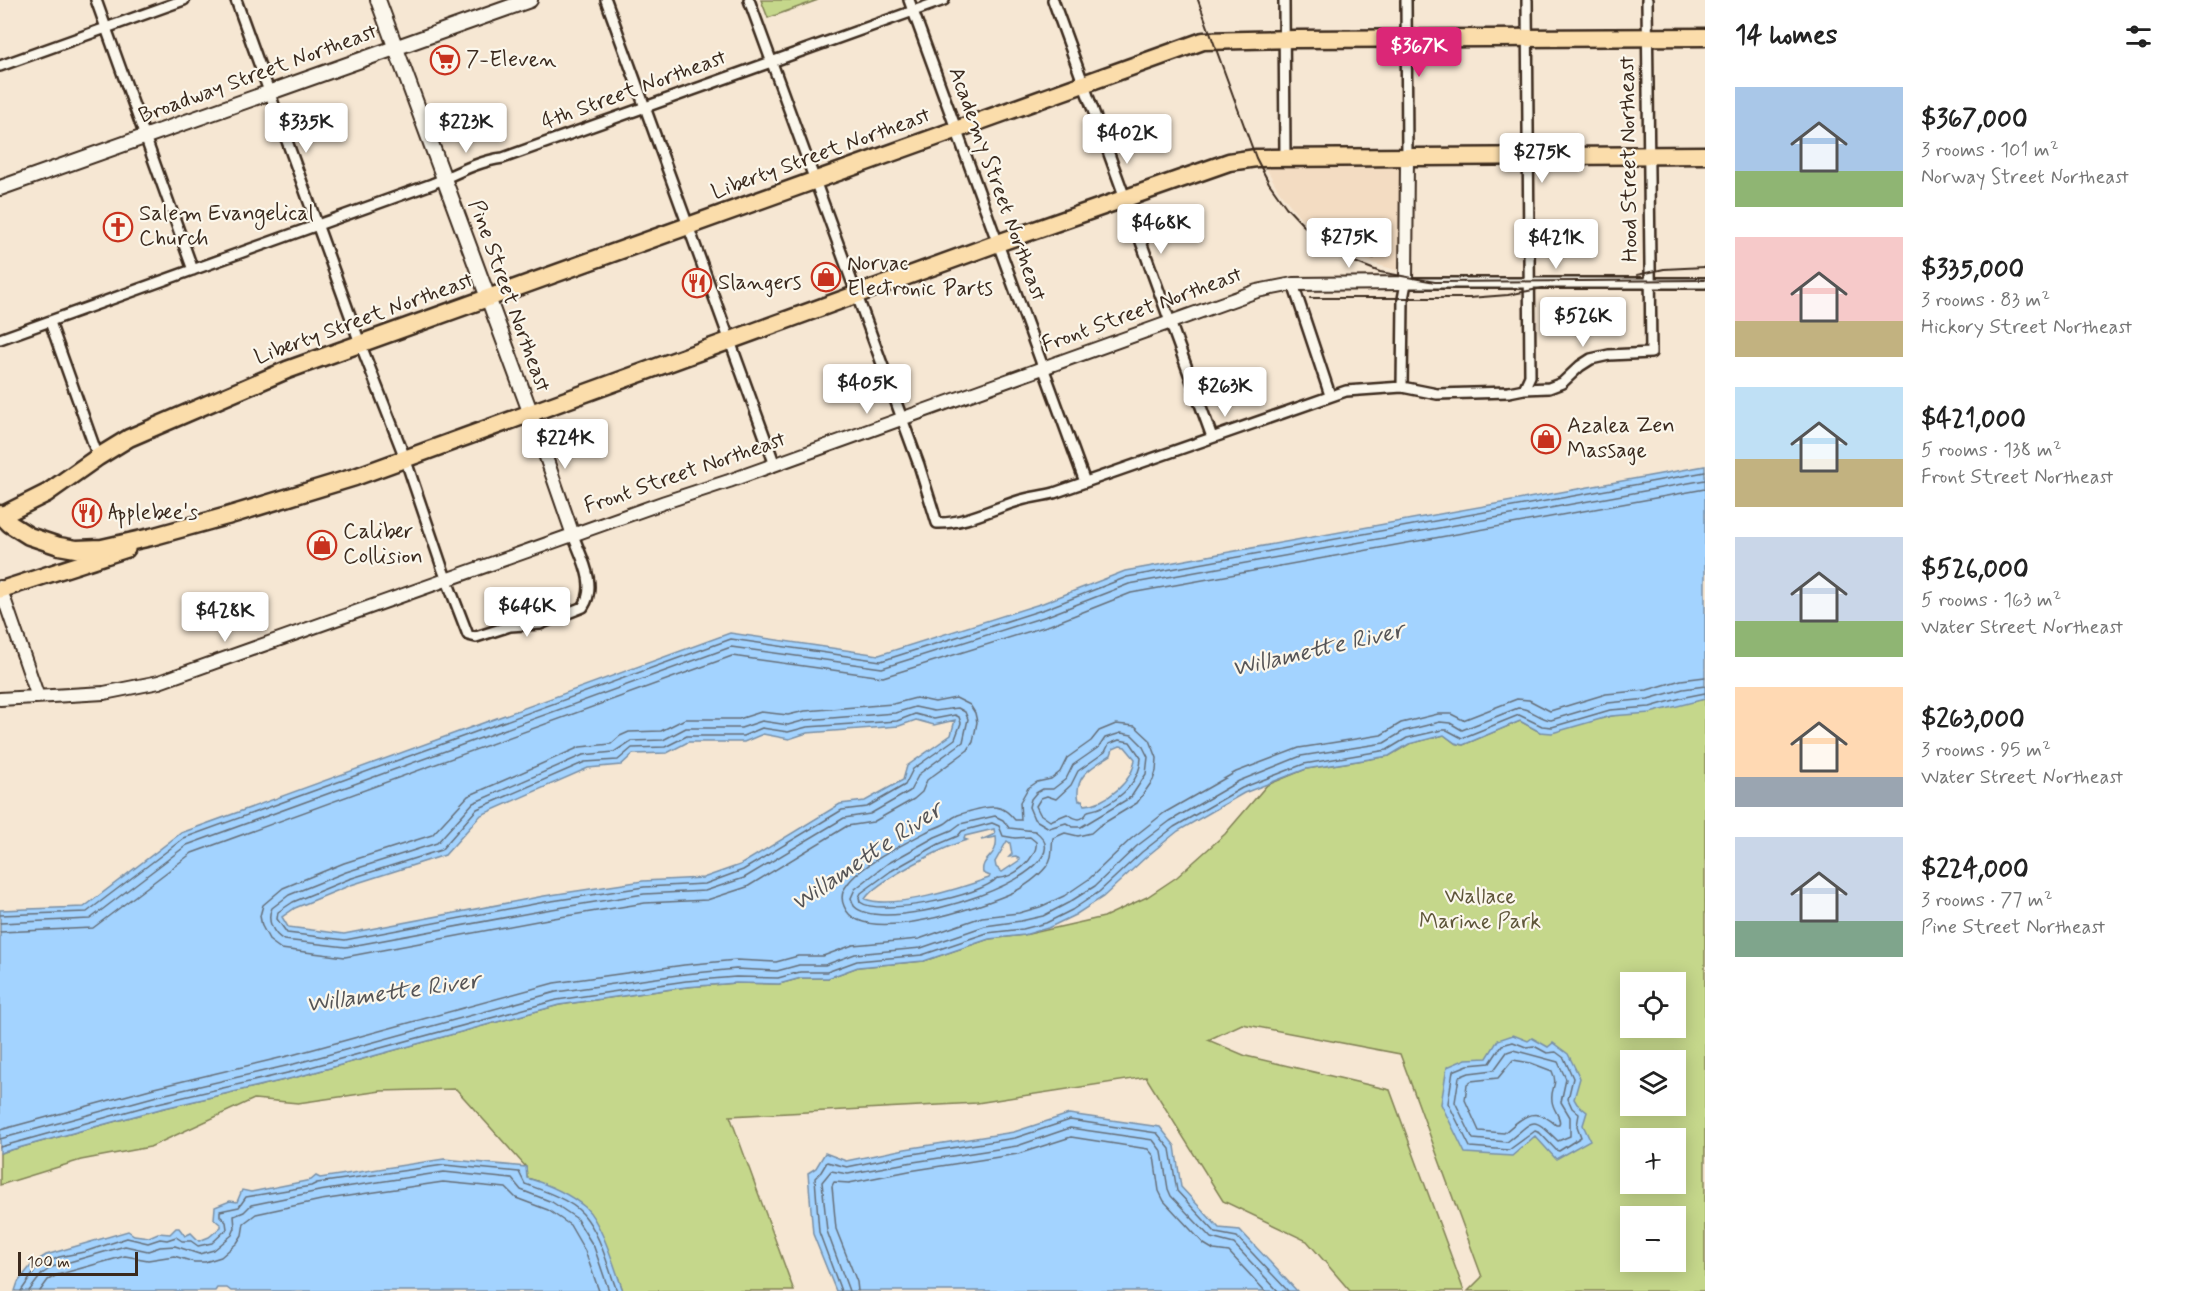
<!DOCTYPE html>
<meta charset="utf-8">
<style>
body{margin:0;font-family:Mynerve,sans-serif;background:#f2f2f2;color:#222;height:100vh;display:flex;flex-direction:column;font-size:22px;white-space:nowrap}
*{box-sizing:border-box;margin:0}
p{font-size:20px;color:#767676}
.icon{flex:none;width:33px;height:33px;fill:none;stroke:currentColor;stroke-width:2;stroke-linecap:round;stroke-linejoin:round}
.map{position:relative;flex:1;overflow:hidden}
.sheet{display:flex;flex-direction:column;background:#fff;width:480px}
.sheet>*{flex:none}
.fabs{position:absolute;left:1620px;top:972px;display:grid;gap:12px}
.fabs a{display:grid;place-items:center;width:66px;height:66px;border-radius:0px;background:#fff;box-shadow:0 3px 15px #0003;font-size:30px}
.scale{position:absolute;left:18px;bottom:15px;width:120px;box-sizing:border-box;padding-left:6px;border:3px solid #3b2a1e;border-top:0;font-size:16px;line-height:21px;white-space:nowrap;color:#3b2a1e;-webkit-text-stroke:4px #fbf7ec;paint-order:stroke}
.price{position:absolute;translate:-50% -51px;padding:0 14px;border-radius:6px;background:#fff;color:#222;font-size:20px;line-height:39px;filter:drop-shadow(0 2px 3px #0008)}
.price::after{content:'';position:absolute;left:50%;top:36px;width:18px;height:14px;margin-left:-9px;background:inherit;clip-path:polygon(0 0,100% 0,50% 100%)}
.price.active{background:#db2777;color:#fff}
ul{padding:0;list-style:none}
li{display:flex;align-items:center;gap:18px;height:150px;padding:0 30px}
li span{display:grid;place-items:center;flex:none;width:168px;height:120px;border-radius:0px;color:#555}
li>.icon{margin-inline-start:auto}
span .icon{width:72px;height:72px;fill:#fffc;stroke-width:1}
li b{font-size:26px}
h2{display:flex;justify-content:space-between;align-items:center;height:72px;padding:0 30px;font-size:26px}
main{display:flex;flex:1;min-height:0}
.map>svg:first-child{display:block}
.built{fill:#f3dcc2}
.green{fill:#c5d78b;stroke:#808054;stroke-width:1.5;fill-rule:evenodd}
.water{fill:#a3d3ff;stroke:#798fa5;stroke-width:1.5;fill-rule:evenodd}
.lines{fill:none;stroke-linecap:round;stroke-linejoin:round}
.shore{stroke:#656e78;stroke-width:1.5}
.minor-casing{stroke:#3b2a1e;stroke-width:14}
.tertiary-casing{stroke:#3b2a1e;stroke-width:16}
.secondary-casing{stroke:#3b2a1e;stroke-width:18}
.primary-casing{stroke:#3b2a1e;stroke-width:20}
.trunk-casing{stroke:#3b2a1e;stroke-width:21}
.minor{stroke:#fbf7ec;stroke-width:9}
.tertiary{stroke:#fbf7ec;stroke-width:12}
.secondary{stroke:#fbf7ec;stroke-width:14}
.primary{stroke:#fbddab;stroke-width:15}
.trunk{stroke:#fbddab;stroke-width:16}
.rail{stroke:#3b2a1e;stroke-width:2}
.labels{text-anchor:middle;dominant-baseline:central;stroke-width:4.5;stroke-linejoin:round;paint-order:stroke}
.poi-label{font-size:22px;fill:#3b2a1e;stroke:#fbf7ec;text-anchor:start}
.street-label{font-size:22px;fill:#3b2a1e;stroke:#fbf7ec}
.park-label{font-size:22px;fill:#5e5539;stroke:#fbf7ec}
.water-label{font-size:24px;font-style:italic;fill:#555456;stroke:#fbf7ec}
</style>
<main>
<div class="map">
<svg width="1705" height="1291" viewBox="0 0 1705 1291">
<rect width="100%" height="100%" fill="#f6e7d3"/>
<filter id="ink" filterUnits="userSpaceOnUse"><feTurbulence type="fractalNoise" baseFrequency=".0167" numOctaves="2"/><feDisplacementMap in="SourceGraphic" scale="12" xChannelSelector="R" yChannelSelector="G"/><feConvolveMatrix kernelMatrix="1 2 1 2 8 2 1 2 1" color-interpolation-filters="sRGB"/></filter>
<g filter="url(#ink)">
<!-- built -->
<path class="built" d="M1265 166 1399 168 1400 271 1375 264 1340 249 1324 238 1303 221 1279 191Z"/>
<!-- green -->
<path class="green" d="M761 0H818L768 18Z
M1705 699V1291H1468L1482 1277 1400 1054 1242 1024 1208 1040 1246 1056 1390 1090 1464 1291H1350L1307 1241 1223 1201 1146 1077 977 1103 730 1116 794 1291H623L618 1277 537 1181 527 1178 526 1167 456 1089 381 1091 298 1103 254 1099 150 1147 81 1160 0 1185V1153L160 1109 297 1077 559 1005 686 987 736 983 779 984 801 978H828L858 967 924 961 989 939 1024 935 1104 917 1147 897 1177 877 1225 834 1267 785 1306 769 1389 756 1409 744 1444 735 1455 743 1463 745 1520 721 1540 732 1611 716ZM1630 982H1676V1028H1630ZM1630 1060H1676V1106H1630ZM1630 1138H1676V1184H1630ZM1630 1216H1676V1262H1630Z"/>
<!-- water -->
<path class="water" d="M1705 466V699L1650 713 1611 716 1552 733 1540 732 1520 721 1463 745 1455 743 1444 735 1409 744 1389 756 1306 769 1244 793 1178 831 1146 857 1103 897 1075 915 1048 928 1024 935 989 939 924 961 858 967 828 978H801L779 984 736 983 686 987 559 1005 297 1077 160 1109 0 1153V910L84 907 181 833 730 633 879 655 1043 603 1125 571ZM916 720 934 725 955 720 951 735 907 766 903 780 865 801 840 804 740 865 703 878 643 881 544 896 344 934 288 927 282 917 295 908 351 885 445 855 481 815 588 768 621 765 633 754 667 753 688 742H744L763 734 789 739 807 733 899 726ZM1120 746 1125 747 1135 759C1133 781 1107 804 1084 805L1082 800 1079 801C1073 776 1092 767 1111 755L1113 749ZM994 829 995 834 981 840 996 837C999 858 980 857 983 873L990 876 989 878C961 888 893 910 865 899 876 881 946 846 967 840L964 839 965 836ZM1007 841 1010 843 1012 854 1009 857 1016 856 1020 860 1002 872 996 867 995 862Z
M1513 1035 1528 1041 1532 1038 1548 1047 1553 1043 1568 1054 1580 1078 1574 1099 1577 1104 1587 1112 1583 1125 1590 1140 1556 1159 1535 1136 1512 1156 1465 1153 1441 1104 1447 1067 1466 1059 1487 1058 1498 1040Z
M1069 1114 1160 1127 1175 1146 1181 1187 1219 1228 1240 1230 1297 1291H836L813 1234 808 1173 816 1168 825 1153 846 1161 905 1149 1014 1132Z
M444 1159 526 1167 527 1178C547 1184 569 1194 585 1207 602 1223 615 1269 623 1291H231L227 1288H217L215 1291H15L18 1282 33 1263 46 1255 128 1231 134 1235 149 1237 158 1233 170 1234 176 1228H179L185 1236 191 1233 199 1241 209 1237 221 1227V1225L214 1219 215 1207 230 1201 237 1202 242 1190 251 1192 311 1180 316 1176 320 1178Z"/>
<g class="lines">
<!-- shore -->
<path class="shore" d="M916 698 935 702 956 698 970 705 975 713 977 722 973 742 968 750 927 780 922 792 914 799 873 822 847 826 747 887 707 900 645 903 548 919 345 957 281 949 270 941 262 926 260 916 263 905 283 888 344 863 432 835 468 796 580 747 611 744 620 736 629 732 661 731 685 719H739L761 712 788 715 805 711 893 704Z
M915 707 934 711 958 708 965 712 968 719 963 742 919 774 910 791 870 814 844 818 744 878 705 891 644 894 546 910 346 947 284 940C273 934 266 920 272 908L289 895 346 872 437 843 473 803 583 755 614 752 631 741 663 740 686 728H741L762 721 788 725 806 720 895 713Z
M915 714 934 719 955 715 959 717 961 723 955 739 913 769 905 785 867 807 842 810 743 870 705 884 644 887 545 902 345 940 287 933 277 919 278 912 293 902 349 879 441 850 477 809 585 762 618 760 632 748 665 747 687 736H743L762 728 788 732 807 727 897 721Z
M1116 724 1135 726 1150 740 1157 758 1156 771 1153 780 1137 803 1099 826 1091 833 1078 836 1065 833 1053 838C1051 848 1054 857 1046 867 1038 877 1024 887 1014 892 985 905 860 949 844 906 841 899 842 891 847 885 859 866 909 841 930 830 935 828 941 826 946 823 950 820 953 817 958 815 967 812 983 807 993 807 1003 807 1009 813 1015 820H1021L1020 802 1028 788 1037 782 1051 779 1060 772 1067 758 1091 741 1099 731Z
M1121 733 1132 735 1142 745 1148 757 1146 774 1131 797 1081 827H1073L1066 823 1049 828 1034 819 1029 807 1031 799 1036 793 1043 789H1053L1066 779 1073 765 1099 747 1105 738Z
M1119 740 1130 742 1141 758C1140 784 1113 807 1088 811 1082 823 1076 819 1067 814L1050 821 1040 814 1036 806 1041 798 1047 796 1056 799 1071 785 1078 771 1105 752 1109 744Z
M995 816 1003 820 1009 828 1035 831C1094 872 884 939 854 906L851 898 855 889 887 864 935 837 952 830 960 824Z
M992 823 999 826 1003 836 1015 838 1030 837 1036 842C1039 857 1012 880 997 878 982 896 879 917 860 902L859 897 861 893 891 871 939 844 958 836 962 831Z
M0 915 87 912 184 838 731 639 881 661 1045 609 1127 577 1705 472
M0 923 90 919 187 845 731 647 882 668 1047 616 1129 584 1705 480
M0 932 93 928 192 853 732 656 883 677 1050 625 1131 593 1705 489
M1513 1042 1526 1047 1534 1046 1547 1053 1556 1052 1564 1058 1573 1078 1568 1099 1572 1108 1579 1114 1577 1126 1581 1137 1559 1151 1556 1150 1540 1133 1535 1131 1509 1150 1470 1147 1448 1103 1453 1071 1468 1065 1490 1063 1502 1045Z
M1513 1050 1558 1062 1566 1079 1561 1102 1570 1117V1136L1558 1141C1530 1114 1536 1120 1507 1142L1473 1139 1455 1102 1459 1077 1469 1073 1494 1070 1507 1052Z
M1513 1060 1531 1063 1552 1071C1559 1086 1550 1087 1552 1101 1553 1111 1562 1117 1559 1125H1556C1534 1104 1522 1118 1504 1133L1479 1131 1465 1100 1467 1084 1471 1081 1498 1078Z
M0 1130 154 1088 292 1055 554 983 684 965 736 960 776 962 798 956H823L853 945 919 939 982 917 1019 913 1040 907 1064 896 1089 879 1131 839 1164 813 1236 772 1299 748 1381 735 1401 723 1438 714H1451L1463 720 1517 699 1529 700 1550 711 1606 694 1647 690 1681 680 1705 677
M0 1139 157 1096 294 1064 556 992 685 974 736 969 777 971 799 965H825L855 954 921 948 985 926 1021 921 1043 916 1068 903 1095 886 1137 846 1170 821 1239 781 1301 756 1384 743 1404 731 1440 722 1450 723 1462 730 1518 708C1531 708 1539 719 1551 720L1608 703 1648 699 1683 689 1705 686
M0 1147 158 1103 296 1071 557 1000 686 981 736 977 778 978 800 972H827L857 961 922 955 987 933 1023 929 1046 923 1072 910 1099 892 1142 852 1174 827 1242 788 1304 764 1387 750 1407 738 1442 730H1447L1462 738 1519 715 1542 726 1552 727 1610 710 1650 707 1685 697 1705 693
M21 1291 37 1268 59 1257 84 1252 127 1238 148 1243 160 1239 167 1240 176 1237 182 1241H191L198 1246 212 1243 227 1229 226 1222 220 1216V1211L239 1207 246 1197 311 1186 317 1183 444 1165 519 1172 525 1184C542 1190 571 1200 583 1214 601 1235 607 1265 617 1291
M29 1291 42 1274 52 1267 125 1246 148 1251 160 1247 175 1246 199 1254 214 1250 232 1235 235 1228 234 1216 244 1212 251 1205 319 1191 444 1172 512 1179 521 1190 552 1202 576 1218 594 1247 609 1291
M40 1291 48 1280 57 1275 125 1256 148 1260 174 1256 194 1262H205L221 1257 237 1243 242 1235 244 1223 256 1214 321 1200 443 1182 506 1188 516 1198 548 1210 570 1225 585 1251 599 1291
M841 1291 819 1232 815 1178 821 1172 827 1162 847 1167 906 1155 1015 1138 1070 1120 1157 1133 1170 1149 1177 1191 1216 1233 1237 1237 1288 1291
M849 1291 827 1231 822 1182 831 1171 848 1174 907 1163 1017 1146 1070 1128 1153 1140 1162 1152 1168 1189 1171 1196 1211 1238 1234 1244 1278 1291
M858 1291 857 1282 836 1229 832 1186 834 1182 849 1183 909 1171 1018 1154 1071 1137 1148 1149 1154 1156 1159 1191 1164 1201 1204 1244 1214 1250 1229 1252 1265 1291"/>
<!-- minor casing -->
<g class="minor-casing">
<path id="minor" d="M96 0 193 270
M236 0 360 343 405 458 443 570 468 635 476 637 510 626 540 624 583 607C598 585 581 557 573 535
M606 0 775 465
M749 0 919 465 937 523C965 524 994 508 1021 500 1031 497 1043 496 1054 493L1346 391 1402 387 1437 394 1509 392 1524 389 1549 388 1562 383 1580 366 1591 359 1609 355 1651 353 1647 0
M909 0 1085 482
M1053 0 1212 437
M1284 0 1285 158
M1406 0 1407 157
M0 66 184 0
M1293 284 1330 395
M50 322 98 457
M0 339 432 184C455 174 478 161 503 158L944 0
M1402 387 1403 299 1406 283H1705
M1524 389 1530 376 1527 0"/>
</g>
<!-- tertiary casing -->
<g class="tertiary-casing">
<path id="tertiary" d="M531 414 573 535
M0 587 38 697
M0 699 104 693 159 682 665 502 729 481 1257 291 1293 284 1406 283 1407 157"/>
</g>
<!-- secondary casing -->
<g class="secondary-casing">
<path id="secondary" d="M378 0 531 414
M0 188 530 0"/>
</g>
<!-- primary casing -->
<g class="primary-casing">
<path id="primary" d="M0 590 127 549"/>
</g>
<!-- trunk casing -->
<g class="trunk-casing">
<path id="trunk" d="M0 514 10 524 29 536 59 546 76 549 102 548 151 537 227 516 355 477 998 243 1229 162 1256 158 1705 155
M1 516 47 493 98 457 129 438 287 370 1203 41 1295 39 1705 37"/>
</g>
<!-- minor -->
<use href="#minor" class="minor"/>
<!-- tertiary -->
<use href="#tertiary" class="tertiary"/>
<!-- secondary -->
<use href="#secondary" class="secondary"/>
<!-- primary -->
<use href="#primary" class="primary"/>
<!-- trunk -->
<use href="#trunk" class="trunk"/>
<!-- rail -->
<path class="rail" d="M1198 0 1256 158 1269 183 1286 207 1303 225 1323 242 1352 261 1380 272 1435 282 1705 280
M1346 248 1374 258
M1637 275 1664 269 1705 267
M1310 298H1469L1508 295 1543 288"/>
</g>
</g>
<!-- icons -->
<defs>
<g id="supermarket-ring" transform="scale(1.5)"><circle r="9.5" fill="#fbf7ec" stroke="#c8321e" stroke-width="1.5"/><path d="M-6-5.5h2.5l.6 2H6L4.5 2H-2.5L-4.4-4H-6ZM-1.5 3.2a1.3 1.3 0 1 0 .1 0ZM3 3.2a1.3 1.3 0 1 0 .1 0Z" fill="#c8321e"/></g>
<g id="church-ring" transform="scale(1.5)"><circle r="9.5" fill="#fbf7ec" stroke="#c8321e" stroke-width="1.5"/><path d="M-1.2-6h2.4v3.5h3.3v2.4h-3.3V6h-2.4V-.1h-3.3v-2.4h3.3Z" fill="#c8321e"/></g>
<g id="shop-ring" transform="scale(1.5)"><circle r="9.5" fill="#fbf7ec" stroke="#c8321e" stroke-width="1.5"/><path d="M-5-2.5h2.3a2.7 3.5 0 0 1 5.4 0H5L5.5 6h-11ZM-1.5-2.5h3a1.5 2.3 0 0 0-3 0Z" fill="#c8321e"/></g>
<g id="restaurant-ring" transform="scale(1.5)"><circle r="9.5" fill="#fbf7ec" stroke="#c8321e" stroke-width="1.5"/><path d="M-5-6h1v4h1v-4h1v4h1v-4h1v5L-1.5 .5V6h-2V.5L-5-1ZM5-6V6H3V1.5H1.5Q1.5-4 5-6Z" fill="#c8321e"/></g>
</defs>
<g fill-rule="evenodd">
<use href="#supermarket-ring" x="445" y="60"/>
<use href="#church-ring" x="118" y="227"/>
<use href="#shop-ring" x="826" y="277"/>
<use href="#restaurant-ring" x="697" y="283"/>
<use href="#shop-ring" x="1546" y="439"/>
<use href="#restaurant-ring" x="87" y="513"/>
<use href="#shop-ring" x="322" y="545"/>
</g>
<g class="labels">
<!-- poi labels -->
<g class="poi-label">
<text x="466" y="60">7-Eleven</text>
<text x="139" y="214">Salem Evangelical<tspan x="139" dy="25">Church</tspan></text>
<text x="847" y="264">Norvac<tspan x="847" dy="25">Electronic Parts</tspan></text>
<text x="718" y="283">Slangers</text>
<text x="1567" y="426">Azalea Zen<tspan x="1567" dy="25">Massage</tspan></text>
<text x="108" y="513">Applebee's</text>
<text x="343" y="532">Caliber<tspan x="343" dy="25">Collision</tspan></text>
</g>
<!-- street labels -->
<g class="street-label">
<text transform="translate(258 74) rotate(-20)">Broadway Street Northeast</text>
<text transform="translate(634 90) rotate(-20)">4th Street Northeast</text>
<text transform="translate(821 154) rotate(-20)">Liberty Street Northeast</text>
<text transform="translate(1629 159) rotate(-91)">Hood Street Northeast</text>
<text transform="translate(997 184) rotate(70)">Academy Street Northeast</text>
<text transform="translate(509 296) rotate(70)">Pine Street Northeast</text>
<text transform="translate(1142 310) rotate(-20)">Front Street Northeast</text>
<text transform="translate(364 319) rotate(-20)">Liberty Street Northeast</text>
<text transform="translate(685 473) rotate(-19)">Front Street Northeast</text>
</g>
<!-- park labels -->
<g class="park-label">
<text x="1480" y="897">Wallace<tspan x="1480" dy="25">Marine Park</tspan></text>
</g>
<!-- water labels -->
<g class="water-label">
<text transform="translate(1318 650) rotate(-13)">Willamette River</text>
<text transform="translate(867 857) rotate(-34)">Willamette River</text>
<text transform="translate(393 993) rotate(-8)">Willamette River</text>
</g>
</g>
</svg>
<div class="fabs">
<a><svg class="icon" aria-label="locate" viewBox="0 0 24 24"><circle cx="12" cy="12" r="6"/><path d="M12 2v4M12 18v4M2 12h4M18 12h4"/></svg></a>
<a><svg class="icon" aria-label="layers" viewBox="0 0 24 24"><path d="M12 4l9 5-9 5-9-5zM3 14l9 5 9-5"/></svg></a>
<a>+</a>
<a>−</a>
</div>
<div class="scale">100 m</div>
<b class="price active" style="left:1419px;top:78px">$367K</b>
<b class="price" style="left:306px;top:154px">$335K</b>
<b class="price" style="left:466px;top:154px">$223K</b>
<b class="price" style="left:1127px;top:165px">$402K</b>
<b class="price" style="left:1542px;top:184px">$275K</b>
<b class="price" style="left:1161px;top:255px">$468K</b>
<b class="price" style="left:1349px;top:269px">$275K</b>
<b class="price" style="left:1556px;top:270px">$421K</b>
<b class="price" style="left:1583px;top:348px">$526K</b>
<b class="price" style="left:867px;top:415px">$405K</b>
<b class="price" style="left:1225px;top:418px">$263K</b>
<b class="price" style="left:565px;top:470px">$224K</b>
<b class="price" style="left:527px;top:638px">$646K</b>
<b class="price" style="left:225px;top:643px">$428K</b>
</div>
<section class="sheet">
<h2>14 homes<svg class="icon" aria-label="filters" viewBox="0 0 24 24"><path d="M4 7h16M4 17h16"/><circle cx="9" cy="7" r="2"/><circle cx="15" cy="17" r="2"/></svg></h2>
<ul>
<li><span style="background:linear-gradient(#a9c7e8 70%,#8fb573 0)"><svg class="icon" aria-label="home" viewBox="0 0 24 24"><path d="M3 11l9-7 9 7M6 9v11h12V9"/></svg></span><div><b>$367,000</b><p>3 rooms · 101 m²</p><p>Norway Street Northeast</p></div></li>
<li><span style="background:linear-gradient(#f6c9c9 70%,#c2b280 0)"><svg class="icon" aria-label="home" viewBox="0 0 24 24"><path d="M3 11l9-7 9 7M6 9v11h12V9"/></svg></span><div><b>$335,000</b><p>3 rooms · 83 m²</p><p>Hickory Street Northeast</p></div></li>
<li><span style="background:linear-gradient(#bfe0f5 60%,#c2b280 0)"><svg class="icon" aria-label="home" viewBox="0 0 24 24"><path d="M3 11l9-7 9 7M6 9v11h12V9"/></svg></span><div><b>$421,000</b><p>5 rooms · 138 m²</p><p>Front Street Northeast</p></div></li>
<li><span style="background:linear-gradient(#c9d6e8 70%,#8fb573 0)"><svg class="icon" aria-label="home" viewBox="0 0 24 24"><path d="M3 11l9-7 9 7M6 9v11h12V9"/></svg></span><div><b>$526,000</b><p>5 rooms · 163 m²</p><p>Water Street Northeast</p></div></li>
<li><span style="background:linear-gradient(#ffd9b3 75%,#9aa5b1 0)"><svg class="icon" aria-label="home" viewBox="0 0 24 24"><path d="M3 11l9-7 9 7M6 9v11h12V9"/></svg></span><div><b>$263,000</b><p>3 rooms · 95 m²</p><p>Water Street Northeast</p></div></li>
<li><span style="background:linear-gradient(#c9d6e8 70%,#7fa58c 0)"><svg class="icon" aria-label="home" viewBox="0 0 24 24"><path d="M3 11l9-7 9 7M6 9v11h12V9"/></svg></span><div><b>$224,000</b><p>3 rooms · 77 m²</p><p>Pine Street Northeast</p></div></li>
</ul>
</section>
</main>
